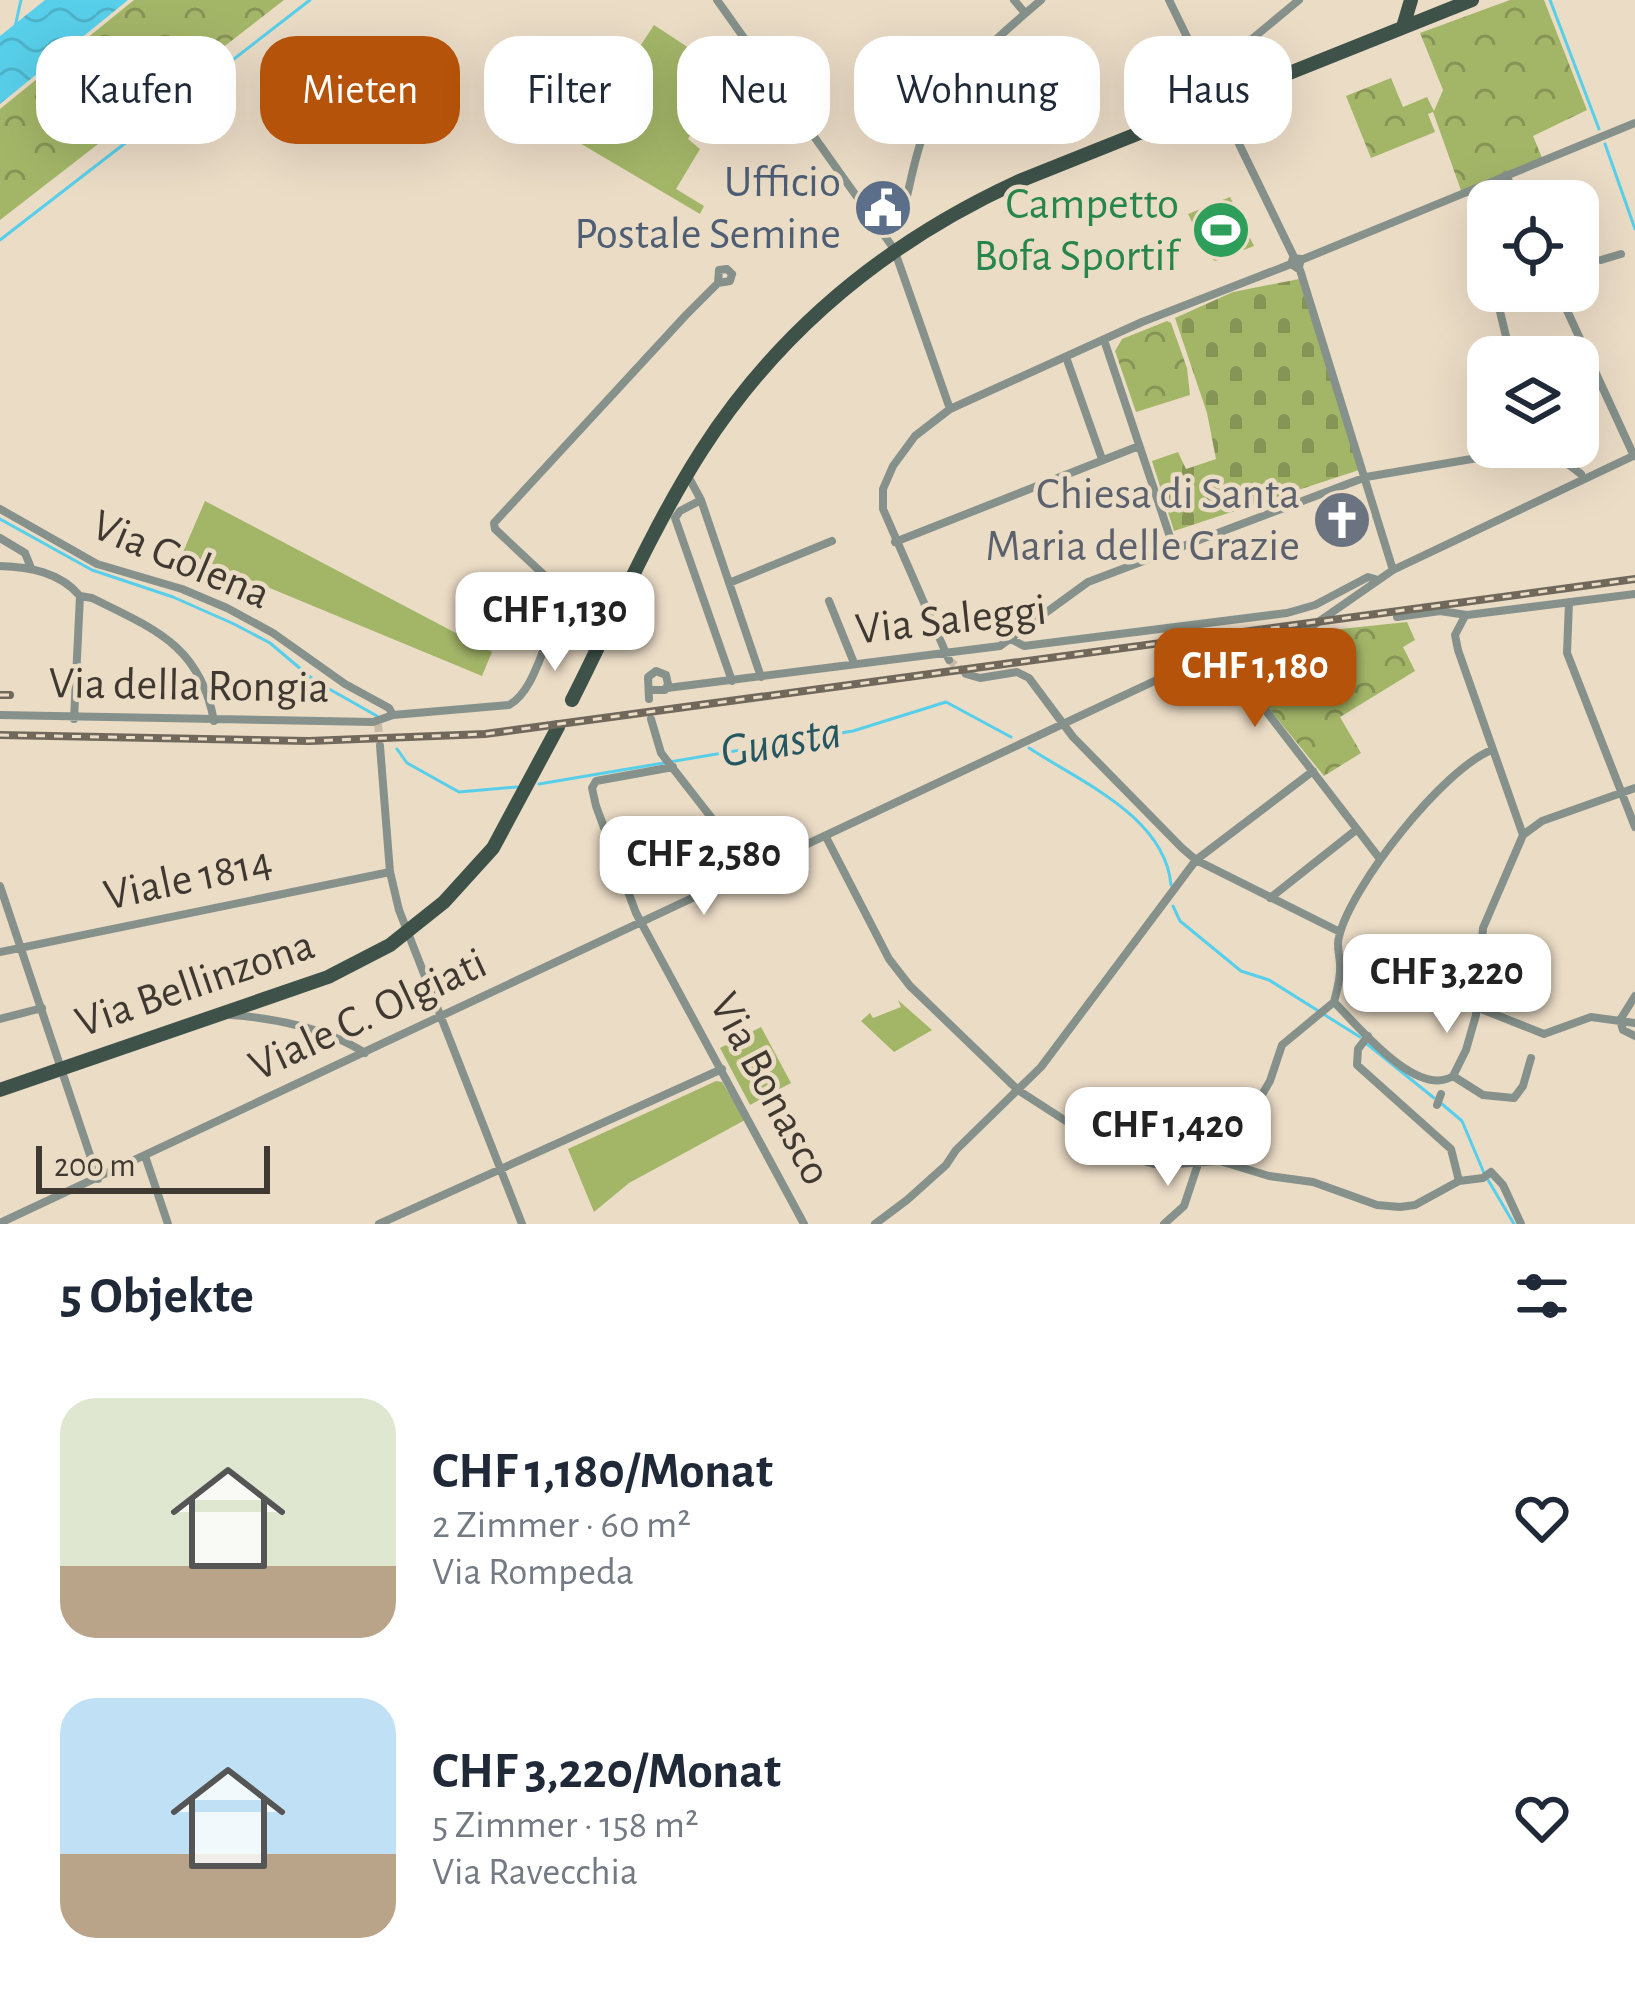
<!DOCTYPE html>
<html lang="de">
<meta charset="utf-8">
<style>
body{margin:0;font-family:"Alegreya Sans",sans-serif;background:#f6f6f7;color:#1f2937;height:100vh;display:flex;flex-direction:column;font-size:45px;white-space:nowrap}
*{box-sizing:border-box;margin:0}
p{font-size:39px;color:#747a83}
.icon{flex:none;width:66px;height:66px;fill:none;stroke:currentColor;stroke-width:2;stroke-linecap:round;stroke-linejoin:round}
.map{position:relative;height:1224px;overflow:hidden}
.panel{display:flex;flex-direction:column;background:#fff;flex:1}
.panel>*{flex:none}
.guide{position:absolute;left:36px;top:36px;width:1563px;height:108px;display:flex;gap:24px}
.tools{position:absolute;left:1467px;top:180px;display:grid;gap:24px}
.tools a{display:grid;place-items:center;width:132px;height:132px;border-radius:24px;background:#fff;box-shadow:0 12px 48px #0002;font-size:60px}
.scale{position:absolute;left:36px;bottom:30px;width:234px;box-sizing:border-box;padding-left:12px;border:6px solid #3f3931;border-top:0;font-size:33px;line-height:42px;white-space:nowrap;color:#3f3931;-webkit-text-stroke:9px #ebdcc6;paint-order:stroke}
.price{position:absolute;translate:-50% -102px;padding:0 27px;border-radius:24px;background:#fff;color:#222;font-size:39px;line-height:78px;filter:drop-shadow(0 3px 6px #0008)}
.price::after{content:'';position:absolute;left:50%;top:72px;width:36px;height:27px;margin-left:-18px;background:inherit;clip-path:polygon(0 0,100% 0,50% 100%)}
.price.active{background:#b45309;color:#fff}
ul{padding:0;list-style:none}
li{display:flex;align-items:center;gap:36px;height:300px;padding:0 60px}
li span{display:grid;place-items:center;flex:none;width:336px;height:240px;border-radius:36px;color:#555}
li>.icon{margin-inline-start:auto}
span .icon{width:144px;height:144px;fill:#fffc;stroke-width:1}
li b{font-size:51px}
h2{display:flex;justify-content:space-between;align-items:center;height:144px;padding:0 60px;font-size:51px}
.tag{padding:0 42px;border-radius:36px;background:#fff;box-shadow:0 12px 48px #0002;font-size:42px;line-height:108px}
.tag.active{background:#b45309;color:#fff}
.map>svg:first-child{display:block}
.grass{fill:#a3b668}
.cemetery{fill:url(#cemetery-stones)}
.park{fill:url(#park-crowns)}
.water{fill:url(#water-waves)}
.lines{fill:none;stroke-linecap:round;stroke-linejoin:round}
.stream{stroke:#58cfea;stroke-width:3}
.minor-tunnel{stroke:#c9bba8;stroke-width:8;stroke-dasharray:8 4;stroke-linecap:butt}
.minor{stroke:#86918b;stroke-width:8}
.primary{stroke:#3e5249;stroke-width:14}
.rail-casing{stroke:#71685c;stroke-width:8}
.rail{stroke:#ebdcc6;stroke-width:3;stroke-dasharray:9;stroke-linecap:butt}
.labels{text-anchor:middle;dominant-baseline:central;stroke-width:9;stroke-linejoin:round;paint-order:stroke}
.service-label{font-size:45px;fill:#4e5e75;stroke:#ebdcc6;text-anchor:end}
.leisure-label{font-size:45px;fill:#27864d;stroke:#ebdcc6;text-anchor:end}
.worship-label{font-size:45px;fill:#5b616d;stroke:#ebdcc6;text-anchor:end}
.street-label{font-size:45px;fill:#3f3931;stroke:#ebdcc6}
.water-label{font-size:48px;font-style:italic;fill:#245762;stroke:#ebdcc6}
</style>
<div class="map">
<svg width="1635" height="1224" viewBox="0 0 1635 1224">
<defs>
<pattern id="cemetery-stones" width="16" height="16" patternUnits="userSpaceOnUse" patternTransform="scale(3)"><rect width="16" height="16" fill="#a3b668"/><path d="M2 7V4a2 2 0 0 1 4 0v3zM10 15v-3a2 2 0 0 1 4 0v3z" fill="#869556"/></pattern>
<pattern id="park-crowns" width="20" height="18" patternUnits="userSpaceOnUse" patternTransform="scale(3)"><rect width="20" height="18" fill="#a3b668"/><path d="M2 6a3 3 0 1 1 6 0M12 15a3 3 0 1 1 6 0" fill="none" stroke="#869556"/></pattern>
<pattern id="water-waves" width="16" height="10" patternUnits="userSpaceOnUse" patternTransform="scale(3)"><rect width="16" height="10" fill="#58cfea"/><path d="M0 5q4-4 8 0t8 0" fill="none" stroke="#4eb2c9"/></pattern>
</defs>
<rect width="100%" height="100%" fill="#ebdcc6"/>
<!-- grass -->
<path class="grass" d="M654 25 721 69 685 123 693 130 688 139 700 149 676 189 704 206 700 214 561 132 565 125 581 134 585 130Z
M1230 197 1254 246 1215 261 1208 255 1188 214Z
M205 501 492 652 482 676 183 552Z
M898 1000 932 1030 894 1052 861 1021 870 1013 873 1018 901 1007Z
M761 1027 791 1083 750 1105 720 1048Z
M716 1081 722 1082 745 1120 629 1183 594 1212 568 1149Z"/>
<!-- cemetery -->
<path class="cemetery" d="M1299 279 1359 470 1174 531 1152 461 1178 452 1186 469 1216 459 1207 413 1175 318 1233 292Z"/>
<!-- park -->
<path class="park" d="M134 0H284L0 220V109Z
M1510 0H1544L1587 110 1533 136 1543 160 1462 193 1433 112 1428 114 1435 132 1371 158 1346 96 1391 78 1403 107 1427 97 1434 111 1443 90 1420 33Z
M1167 321 1171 323 1187 368 1190 395 1136 412 1115 351 1122 339Z
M1407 622 1415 640 1403 647 1415 671 1340 717 1361 753 1324 776 1241 674 1240 667 1246 662 1288 654 1317 641 1331 630Z"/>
<!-- water -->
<path class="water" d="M45 0H128L0 104V36Z"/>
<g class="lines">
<!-- stream -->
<path class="stream" d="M1550 0 1599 129
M15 27 21 0
M1605 144 1635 229
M0 240 310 0
M0 519 92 570 173 597 234 624 270 643 315 681 377 716
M1029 748C1081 782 1165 817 1171 885
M397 749 407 763 459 792 517 787
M539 784 853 731 946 702 1011 737
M1173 906 1180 921 1241 971 1269 980 1360 1037
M1367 1044 1434 1098
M1442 1104 1462 1121 1484 1173 1514 1224"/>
<!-- minor-tunnel -->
<path class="minor-tunnel" d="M949 660 966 674
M378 724 380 746"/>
<!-- minor -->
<path class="minor" d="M717 0 894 249 950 409
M1014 0 1025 13
M1169 0 1294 257
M1206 77 1299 0
M1506 175 1518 201
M1472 191 1488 260
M907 196C912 175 916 153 924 133 945 80 999 36 1041 0
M1301 260 1635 123
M1601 260 1621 254
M1299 267 1301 259 1293 258 1291 264 1300 270 1393 570
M718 283 719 270 727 269 732 274
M1495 291 1511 357
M1558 291 1634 456
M1104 340 1173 546
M1066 357 1102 459
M688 476 701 500 761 677
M701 500 680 511 675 518 732 681
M0 509 97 564 182 589 227 608 273 633 345 684 389 708 393 715
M0 538 25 553 31 568
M895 542 1139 446
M0 566C29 567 60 572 80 596L92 598C154 629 200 645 214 721
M729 583 832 541
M829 601 854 663
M1569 602 1567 653 1635 827
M1465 616 1455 635 1458 650 1523 835
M1397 617 1440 611 1467 615 1635 594
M605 632 495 529 494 523 686 315 718 283 730 281 732 274
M1011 639 1024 646 1287 613 1315 605 1368 577 1375 579
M1223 655 1380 859
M949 660 883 509V489L893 466 915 436 950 409 1142 322 1291 264
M966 674 980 678 1017 672 1029 678 1073 737 1182 848 1196 860 1340 932
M667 688 1000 646 1088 582 1366 477 1495 455 1538 452 1560 458 1581 474
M649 699 648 677 656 671 666 675 668 684 665 690H650
M0 715 373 722 393 715 509 705C539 689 545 626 569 598
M74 719 80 596
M651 719 661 753 753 871
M380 746 390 872 399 910 522 1224
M673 767 596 781 592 788 596 806 636 913 804 1224
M826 837 889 959 910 986 1018 1090 1117 1154 1154 1164
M0 886 98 1179
M1270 898 1356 830
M0 952 390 872
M1334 1002C1337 990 1341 977 1340 965 1340 956 1336 946 1339 937 1350 887 1444 768 1492 750
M1334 1002C1358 1026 1417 1099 1453 1076
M1476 1007 1544 1034 1591 1017 1635 1023
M231 1015C275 1018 328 1029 365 1053
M0 1019 42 1008
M1620 1020 1635 996
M1620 1020 1623 1030 1635 1036
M1368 1036 1358 1049 1357 1065 1451 1149 1459 1181
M1453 1076 1466 1050 1476 1015 1483 928 1523 835 1542 821 1635 788
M1453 1076 1483 1095 1514 1098 1523 1086 1531 1058
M1437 1105 1441 1094
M145 1156 168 1224
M1163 1165 1220 1161 1269 1176 1313 1182 1377 1205 1400 1207 1415 1205 1459 1181 1483 1178 1491 1172 1503 1185 1521 1224
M1239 1165 1244 1125 1270 1081 1282 1045 1334 1002
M0 1223 1195 662 1271 646 1298 636 1393 570 1635 455
M379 1224 722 1069
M875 1224 907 1200 946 1165 956 1150 1041 1067 1196 860 1313 771
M1164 1224 1184 1206 1199 1161"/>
<!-- primary -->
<path class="primary" d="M1403 27 1411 0
M572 700C614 617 652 528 702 450 780 329 887 242 1017 182L1472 0
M0 1090 328 977 390 945 444 902 493 848 558 727"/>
<!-- rail casing -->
<g class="rail-casing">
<path id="rail" d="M0 695H10
M0 735 309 741 485 734 1635 579"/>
</g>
<!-- rail -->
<use href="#rail" class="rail"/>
</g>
<!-- icons -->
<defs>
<g id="civic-disc" transform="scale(3)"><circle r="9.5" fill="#5c6f8a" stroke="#ebdcc6"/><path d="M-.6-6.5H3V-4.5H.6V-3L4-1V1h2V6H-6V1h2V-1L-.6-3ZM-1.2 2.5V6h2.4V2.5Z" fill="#fff"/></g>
<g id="stadium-disc" transform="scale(3)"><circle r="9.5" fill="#2e9e5b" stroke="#ebdcc6"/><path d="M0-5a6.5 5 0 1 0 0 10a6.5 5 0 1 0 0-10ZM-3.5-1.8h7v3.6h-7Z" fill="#fff"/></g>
<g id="church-disc" transform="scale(3)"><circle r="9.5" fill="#6b7280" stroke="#ebdcc6"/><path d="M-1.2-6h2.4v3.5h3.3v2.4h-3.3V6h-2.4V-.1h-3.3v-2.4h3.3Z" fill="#fff"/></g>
</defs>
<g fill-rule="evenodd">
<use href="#civic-disc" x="883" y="208"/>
<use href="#stadium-disc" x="1221" y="230"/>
<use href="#church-disc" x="1342" y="520"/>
</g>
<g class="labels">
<!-- service labels -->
<g class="service-label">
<text x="841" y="182">Ufficio<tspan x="841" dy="52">Postale Semine</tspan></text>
</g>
<!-- leisure labels -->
<g class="leisure-label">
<text x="1179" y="204">Campetto<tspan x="1179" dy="52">Bofa Sportif</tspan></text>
</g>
<!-- worship labels -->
<g class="worship-label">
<text x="1300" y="494">Chiesa di Santa<tspan x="1300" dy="52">Maria delle Grazie</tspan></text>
</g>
<!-- street labels -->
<g class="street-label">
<text transform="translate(181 560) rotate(23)">Via Golena</text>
<text transform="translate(951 620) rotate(-6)">Via Saleggi</text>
<text transform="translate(189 686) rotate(1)">Via della Rongia</text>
<text transform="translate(188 879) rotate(-12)">Viale 1814</text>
<text transform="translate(195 984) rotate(-19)">Via Bellinzona</text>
<text transform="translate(368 1015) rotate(-25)">Viale C. Olgiati</text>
<text transform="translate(770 1089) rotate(62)">Via Bonasco</text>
</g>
<!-- water labels -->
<g class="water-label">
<text transform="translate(781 743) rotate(-10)">Guasta</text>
</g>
</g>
</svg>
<div class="tools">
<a><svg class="icon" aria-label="locate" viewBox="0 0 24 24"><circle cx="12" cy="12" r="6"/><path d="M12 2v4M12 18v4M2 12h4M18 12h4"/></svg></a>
<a><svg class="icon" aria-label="layers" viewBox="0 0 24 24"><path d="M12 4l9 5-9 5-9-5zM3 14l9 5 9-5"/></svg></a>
</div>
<div class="scale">200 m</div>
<b class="price" style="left:555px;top:674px">CHF 1,130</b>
<b class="price active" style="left:1255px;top:730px">CHF 1,180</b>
<b class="price" style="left:704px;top:918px">CHF 2,580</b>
<b class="price" style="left:1447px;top:1036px">CHF 3,220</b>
<b class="price" style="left:1168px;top:1189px">CHF 1,420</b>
<div class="guide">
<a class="tag">Kaufen</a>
<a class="tag active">Mieten</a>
<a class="tag">Filter</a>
<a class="tag">Neu</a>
<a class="tag">Wohnung</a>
<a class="tag">Haus</a>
</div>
</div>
<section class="panel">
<h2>5 Objekte<svg class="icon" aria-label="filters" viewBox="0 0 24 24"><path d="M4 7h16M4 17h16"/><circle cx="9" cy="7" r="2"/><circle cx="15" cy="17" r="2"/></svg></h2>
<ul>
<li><span style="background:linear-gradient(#dfe7d0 70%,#b9a48a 0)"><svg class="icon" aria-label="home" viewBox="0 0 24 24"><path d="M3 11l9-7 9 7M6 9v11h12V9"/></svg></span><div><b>CHF 1,180/Monat</b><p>2 Zimmer · 60 m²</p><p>Via Rompeda</p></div><svg class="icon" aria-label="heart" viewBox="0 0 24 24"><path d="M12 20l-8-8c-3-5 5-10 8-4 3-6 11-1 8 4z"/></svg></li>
<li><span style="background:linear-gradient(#bfe0f5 65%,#b9a48a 0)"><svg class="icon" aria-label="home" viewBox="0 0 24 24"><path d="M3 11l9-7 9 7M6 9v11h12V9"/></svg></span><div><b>CHF 3,220/Monat</b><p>5 Zimmer · 158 m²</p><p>Via Ravecchia</p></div><svg class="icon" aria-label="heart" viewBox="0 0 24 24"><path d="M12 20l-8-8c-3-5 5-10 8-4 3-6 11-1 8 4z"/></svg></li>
</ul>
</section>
